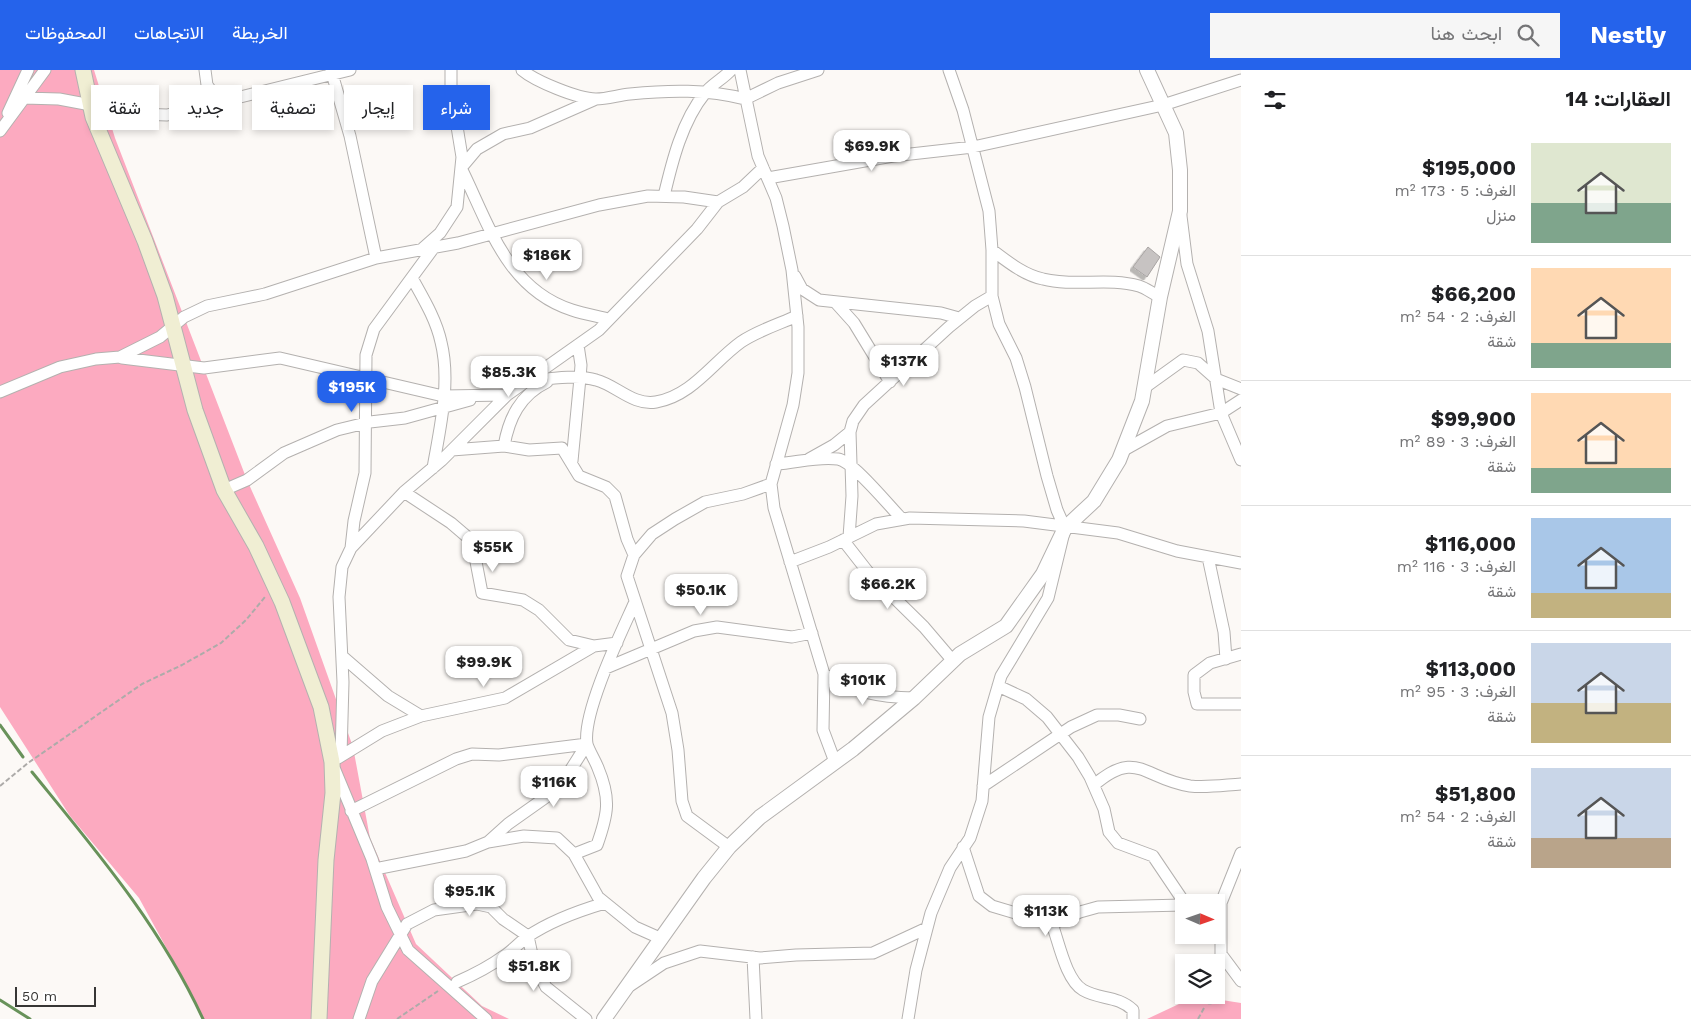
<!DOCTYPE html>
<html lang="ar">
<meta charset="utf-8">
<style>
body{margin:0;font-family:"Work Sans",Vazirmatn,sans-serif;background:#f6f6f6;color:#202124;direction:rtl;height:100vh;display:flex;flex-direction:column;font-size:19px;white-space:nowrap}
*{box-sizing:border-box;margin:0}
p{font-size:16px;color:#757577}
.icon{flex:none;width:28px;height:28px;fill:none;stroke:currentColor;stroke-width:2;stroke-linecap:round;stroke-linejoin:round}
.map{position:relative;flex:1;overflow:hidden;direction:ltr}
.sheet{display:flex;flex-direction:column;background:#fff;width:450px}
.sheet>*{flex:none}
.banner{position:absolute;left:15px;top:15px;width:475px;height:45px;direction:rtl;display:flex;gap:10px}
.needle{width:32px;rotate:92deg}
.buttons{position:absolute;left:1175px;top:824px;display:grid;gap:10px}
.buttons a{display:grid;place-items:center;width:50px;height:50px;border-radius:0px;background:#fff;box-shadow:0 2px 8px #0003;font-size:25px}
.scale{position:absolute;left:15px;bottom:12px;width:81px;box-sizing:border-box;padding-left:5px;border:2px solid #373635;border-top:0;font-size:14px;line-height:18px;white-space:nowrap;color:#373635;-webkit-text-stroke:4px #fff;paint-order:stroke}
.price{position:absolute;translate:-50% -42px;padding:0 11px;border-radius:10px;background:#fff;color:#222;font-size:16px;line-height:32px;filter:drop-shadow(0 1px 2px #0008)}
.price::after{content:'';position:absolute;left:50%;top:30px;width:15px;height:11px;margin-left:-8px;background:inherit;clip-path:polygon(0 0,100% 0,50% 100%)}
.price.active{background:#2563eb;color:#fff}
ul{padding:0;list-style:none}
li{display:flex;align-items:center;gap:15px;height:125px;padding:0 20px}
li+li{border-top:1px solid #e0e0e0}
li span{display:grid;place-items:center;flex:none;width:140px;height:100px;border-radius:0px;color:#555}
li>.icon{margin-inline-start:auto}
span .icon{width:60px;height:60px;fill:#fffc;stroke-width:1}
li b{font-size:21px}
h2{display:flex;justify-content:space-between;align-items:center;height:60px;padding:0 20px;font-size:21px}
.tag{padding:0 18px;border-radius:0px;background:#fff;box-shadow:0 2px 8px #0003;font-size:18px;line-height:45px}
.tag.active{background:#2563eb;color:#fff}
header{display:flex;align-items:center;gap:30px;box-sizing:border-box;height:70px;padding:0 25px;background:#2563eb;color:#fff}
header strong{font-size:24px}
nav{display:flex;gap:28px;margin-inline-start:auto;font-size:18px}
.search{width:350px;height:45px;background:#f6f6f6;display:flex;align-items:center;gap:12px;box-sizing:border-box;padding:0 18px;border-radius:0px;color:#757577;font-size:19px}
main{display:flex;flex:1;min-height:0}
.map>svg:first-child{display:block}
.green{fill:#fcaac0}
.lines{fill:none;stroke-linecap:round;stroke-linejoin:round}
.stream{stroke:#68925a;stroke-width:3}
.building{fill:#c7c3c2;stroke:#a8a4a3;filter:url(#shadow)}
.minor-casing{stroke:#b4b1af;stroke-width:13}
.tertiary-casing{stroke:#b4b1af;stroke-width:16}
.secondary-casing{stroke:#b4b1af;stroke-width:17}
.path{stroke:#adaba9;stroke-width:2;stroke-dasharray:5 2.5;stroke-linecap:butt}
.minor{stroke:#fff;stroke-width:11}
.tertiary{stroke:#fff;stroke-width:14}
.secondary{stroke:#f0eed3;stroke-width:15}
</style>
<header>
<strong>Nestly</strong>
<div class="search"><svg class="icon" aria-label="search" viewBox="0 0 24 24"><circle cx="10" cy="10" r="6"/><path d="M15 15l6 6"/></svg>ابحث هنا</div>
<nav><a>الخريطة</a><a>الاتجاهات</a><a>المحفوظات</a></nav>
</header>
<main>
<section class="sheet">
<h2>العقارات: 14<svg class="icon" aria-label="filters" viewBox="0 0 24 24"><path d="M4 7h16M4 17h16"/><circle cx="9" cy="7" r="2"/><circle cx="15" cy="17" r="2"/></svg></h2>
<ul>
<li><span style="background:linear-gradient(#dfe7d0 60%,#7fa58c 0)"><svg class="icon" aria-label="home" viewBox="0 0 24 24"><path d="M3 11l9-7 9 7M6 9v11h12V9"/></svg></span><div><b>$195,000</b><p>الغرف: 5 · 173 m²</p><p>منزل</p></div></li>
<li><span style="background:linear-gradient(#ffd9b3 75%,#7fa58c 0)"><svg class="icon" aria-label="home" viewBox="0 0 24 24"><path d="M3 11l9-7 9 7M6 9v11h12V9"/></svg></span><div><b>$66,200</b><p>الغرف: 2 · 54 m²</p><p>شقة</p></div></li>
<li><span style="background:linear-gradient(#ffd9b3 75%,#7fa58c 0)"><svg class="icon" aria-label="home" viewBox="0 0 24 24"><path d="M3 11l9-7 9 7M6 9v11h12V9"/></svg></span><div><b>$99,900</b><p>الغرف: 3 · 89 m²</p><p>شقة</p></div></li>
<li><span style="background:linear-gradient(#a9c7e8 75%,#c2b280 0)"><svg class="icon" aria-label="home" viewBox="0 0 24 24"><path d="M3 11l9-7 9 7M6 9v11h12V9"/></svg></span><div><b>$116,000</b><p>الغرف: 3 · 116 m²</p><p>شقة</p></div></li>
<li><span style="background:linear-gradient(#c9d6e8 60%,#c2b280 0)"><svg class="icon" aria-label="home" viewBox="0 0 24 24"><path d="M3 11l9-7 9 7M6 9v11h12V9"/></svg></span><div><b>$113,000</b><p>الغرف: 3 · 95 m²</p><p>شقة</p></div></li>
<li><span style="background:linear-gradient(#c9d6e8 70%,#b9a48a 0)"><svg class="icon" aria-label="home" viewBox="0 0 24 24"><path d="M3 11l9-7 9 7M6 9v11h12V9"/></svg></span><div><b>$51,800</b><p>الغرف: 2 · 54 m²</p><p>شقة</p></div></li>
</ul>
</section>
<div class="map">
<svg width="1241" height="949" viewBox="0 0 1241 949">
<defs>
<filter id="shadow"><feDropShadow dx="-3.5" dy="3.5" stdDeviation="0" flood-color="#0004"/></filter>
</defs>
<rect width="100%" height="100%" fill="#fcf9f6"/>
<!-- green -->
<path class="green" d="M0 0H94L115 68 247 410 300 528 353 677 370 768 416 874 482 936 509 949H202L190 921 139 828 70 746 0 637Z
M1196 926 1241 933V949H1147Z"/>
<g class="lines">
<!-- stream -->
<path class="stream" d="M0 655 23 687
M32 702C97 782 159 854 203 949
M0 930 30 949"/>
</g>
<!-- building -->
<path class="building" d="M1148 177 1160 187 1147 207 1133 197Z"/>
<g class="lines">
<!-- minor casing -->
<g class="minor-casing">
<path id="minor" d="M205 0 207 15 220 33
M331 0 350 66 376 188
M522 0C535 11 578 29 596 29 607 29 619 25 630 24 669 20 707 19 745 29L778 13 818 0
M740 0 758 86 776 128 783 156 792 200 798 257V303L793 335 771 414 774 438 824 604 823 660 835 692
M24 28 59 29 139 44 167 45 350 0
M596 29 530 58 503 64 477 79 461 98C488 152 506 219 572 240 584 244 597 246 609 249
M8 43 28 0
M0 61 45 0
M768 108 893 86 973 77 1163 35 1241 10
M664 126C672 92 682 51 705 23 712 14 723 9 731 0
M1181 146 1187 194 1208 261 1221 343 1241 390
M423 178 440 163 457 137 462 87 451 20V0
M992 180C1008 192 1024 205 1043 209 1074 217 1108 207 1139 216 1146 218 1153 224 1160 227
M795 206 802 219 819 230 941 243 959 248
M412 208C423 228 436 249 441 272 451 312 440 358 433 398
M836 233 854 253 890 312
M122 288 204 298 280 288 443 326 507 325
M528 311C547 309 578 304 596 310 616 315 633 336 656 332 692 326 713 292 741 272 757 261 779 254 797 246
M1144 318 1183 290 1198 293 1216 309 1241 319
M0 322 60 297 96 289 120 287 160 267 184 247 207 236 265 224 376 188 458 173 599 135 648 126 684 127 718 132
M504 376C509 348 520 325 547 312
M452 380 504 376 529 380 562 378 579 406 606 417 615 426 627 469 634 485
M1124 380 1167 356 1221 343 1241 330
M809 389 834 375 850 362 853 351 864 335 949 257 975 236 992 226
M572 391 580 308 581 295 578 275
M776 394C796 393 817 386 838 389 853 391 889 436 902 449
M224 420 247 410 284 383 337 360 370 352 405 348 470 330
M404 422 451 453 472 471 482 523 523 530 539 540 569 570 594 576
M849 467 852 426 850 362
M843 470 868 502 924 557 953 591
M351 478 354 451 365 403 366 285 374 259 435 176
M1208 487 1224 562 1226 589
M790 492 829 477 876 454 910 448 1024 451 1118 463 1177 481 1241 493
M1241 584 1210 593 1194 605V622L1197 634H1241
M343 587 388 626 421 646
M606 598 694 561 717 557 792 567 812 563
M824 604C855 623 879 627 914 628
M998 616 1026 629 1047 647 1078 687 1090 707 1104 739 1109 762 1118 773 1153 786 1184 832
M341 685 343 612 339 527 342 497 351 478 404 422 442 390 507 325 599 260 697 159 718 132 743 117 763 98
M338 688 382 661 421 646 505 628 594 576 617 573
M335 700 372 789 387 837 408 880 486 949
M1094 715C1137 678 1144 709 1190 716 1206 718 1225 715 1241 714
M983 716 1071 657 1097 645H1119L1140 649
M351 741 456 689 472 684 499 685 587 674
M488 772 508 754 549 725 568 704 587 674
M729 777 687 746 682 731 678 680 672 643 627 506 634 485 652 464 675 449 705 432 743 424 771 414
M963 777 979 826 992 836 1052 854 1080 842 1098 837 1184 835
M574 784 597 775C608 744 611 729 598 698 595 690 589 681 587 674 582 643 621 563 634 534
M375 799 466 781 488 772 524 766 557 768 574 784 598 827 635 857 662 869
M1052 854C1059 873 1066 910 1083 920 1100 930 1117 925 1133 940V949
M1221 884 1241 911
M753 887 756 949
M457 912C473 905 489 897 504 886 512 881 519 873 527 867 550 851 578 841 605 833
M1216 913 1221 884V833L1241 783
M631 915 664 893 700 881 760 888 796 885 873 883 927 858
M1210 928 1211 925
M359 949 372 911 407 854 434 840 477 834 491 837 503 849 528 866 534 894 546 917 586 949
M908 949 916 900 931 843 950 798 970 768 982 731 989 647 1001 606 1048 528 1065 458 1057 440 1047 406 1025 317 1016 288 999 254 992 226V180L989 141 963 40 949 0"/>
</g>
<!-- tertiary casing -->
<g class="tertiary-casing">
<path id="tertiary" d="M604 949 704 808 729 777 760 747 853 679 914 628 960 584 1006 556 1043 504 1065 458 1094 431 1119 390 1142 331 1160 227 1180 141V100L1176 63 1147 0"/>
</g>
<!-- secondary casing -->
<g class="secondary-casing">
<path id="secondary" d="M83 0 93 47 145 171 165 226 195 340 224 420 256 476 282 532 321 637 332 692 333 723 326 790 319 949"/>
</g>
<!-- path -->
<path class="path" d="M0 716 28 693 142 614 182 595 221 573 246 550 265 527
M397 949 438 921
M1198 949 1204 938"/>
<!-- minor -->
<use href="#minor" class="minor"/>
<!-- tertiary -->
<use href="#tertiary" class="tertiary"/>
<!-- secondary -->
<use href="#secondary" class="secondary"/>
</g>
</svg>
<div class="buttons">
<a><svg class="needle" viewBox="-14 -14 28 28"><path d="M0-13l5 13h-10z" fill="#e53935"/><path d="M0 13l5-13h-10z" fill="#757577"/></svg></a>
<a><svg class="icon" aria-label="layers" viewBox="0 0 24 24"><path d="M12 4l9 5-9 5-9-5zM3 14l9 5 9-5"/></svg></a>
</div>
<div class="scale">50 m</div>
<b class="price" style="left:872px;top:102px">$69.9K</b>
<b class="price" style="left:547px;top:211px">$186K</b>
<b class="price" style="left:904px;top:317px">$137K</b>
<b class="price" style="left:509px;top:328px">$85.3K</b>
<b class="price active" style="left:352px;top:343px">$195K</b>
<b class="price" style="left:493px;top:503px">$55K</b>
<b class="price" style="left:888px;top:540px">$66.2K</b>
<b class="price" style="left:701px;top:546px">$50.1K</b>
<b class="price" style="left:484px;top:618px">$99.9K</b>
<b class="price" style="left:863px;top:636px">$101K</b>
<b class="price" style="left:554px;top:738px">$116K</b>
<b class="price" style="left:470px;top:847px">$95.1K</b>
<b class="price" style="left:1046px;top:867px">$113K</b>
<b class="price" style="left:534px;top:922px">$51.8K</b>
<div class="banner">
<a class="tag active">شراء</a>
<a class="tag">إيجار</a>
<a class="tag">تصفية</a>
<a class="tag">جديد</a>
<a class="tag">شقة</a>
</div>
</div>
</main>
